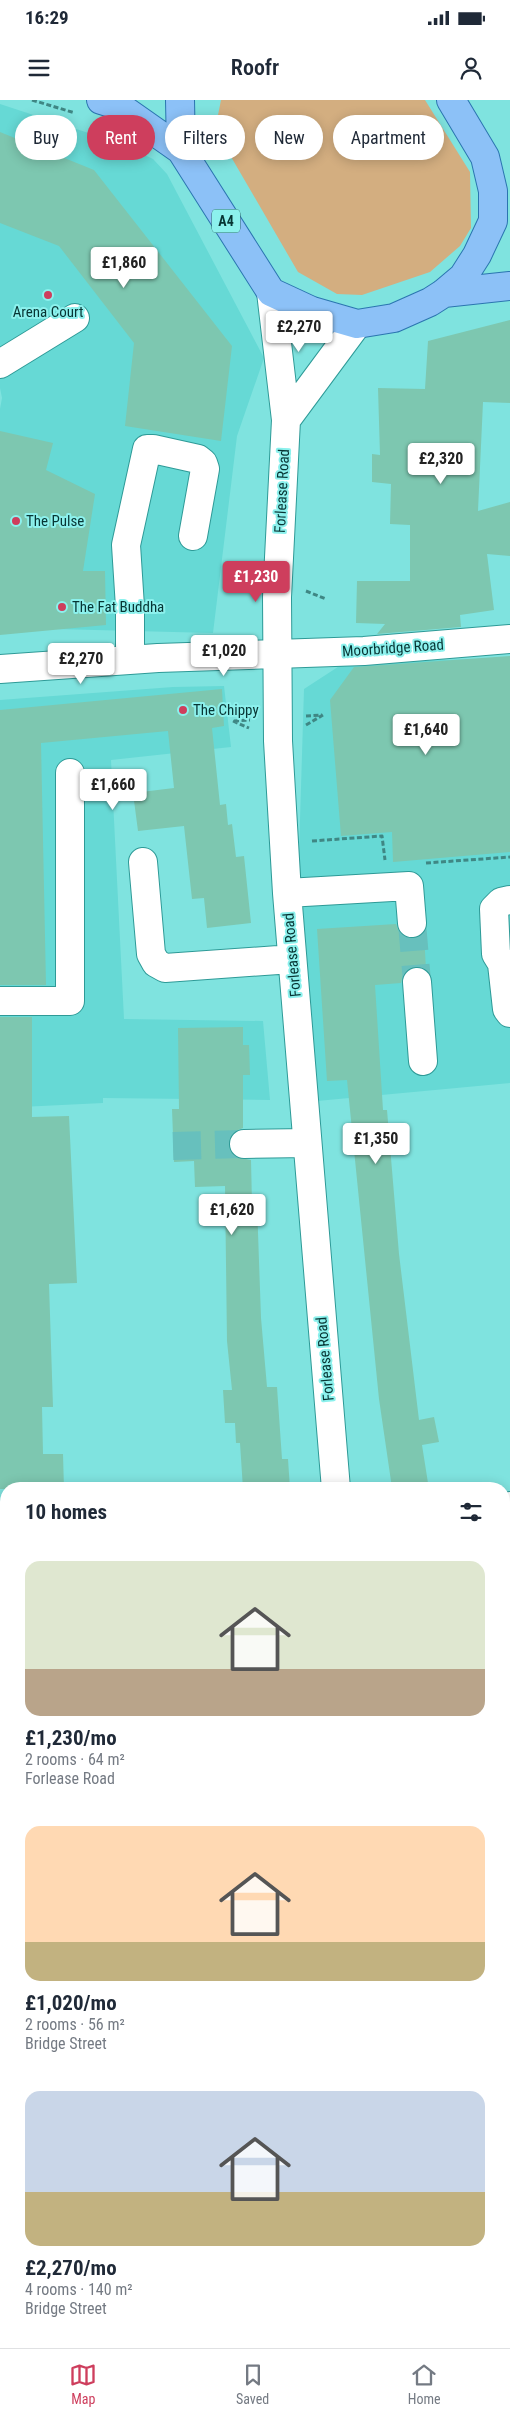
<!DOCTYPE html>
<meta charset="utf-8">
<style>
body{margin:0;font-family:"Roboto Condensed",sans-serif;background:#f6f6f7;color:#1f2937;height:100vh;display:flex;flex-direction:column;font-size:19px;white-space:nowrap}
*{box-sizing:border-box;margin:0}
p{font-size:16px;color:#747a83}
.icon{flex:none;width:28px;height:28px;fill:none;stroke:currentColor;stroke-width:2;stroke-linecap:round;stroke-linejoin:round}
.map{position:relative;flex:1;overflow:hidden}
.side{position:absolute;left:0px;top:1382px;width:510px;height:866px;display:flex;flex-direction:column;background:#fff;border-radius:20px 20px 0 0;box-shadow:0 2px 12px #0003}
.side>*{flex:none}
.hud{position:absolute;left:15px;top:15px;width:480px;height:45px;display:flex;gap:10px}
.price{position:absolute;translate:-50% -42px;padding:0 11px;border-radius:5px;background:#fff;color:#222;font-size:16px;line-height:32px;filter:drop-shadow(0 1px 2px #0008)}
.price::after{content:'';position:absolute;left:50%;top:30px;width:15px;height:11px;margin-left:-8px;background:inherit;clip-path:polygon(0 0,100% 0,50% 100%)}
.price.active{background:#ce3e5d;color:#fff}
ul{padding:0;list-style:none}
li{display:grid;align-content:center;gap:10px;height:265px;padding:0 25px}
li span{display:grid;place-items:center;height:155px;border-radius:15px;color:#555}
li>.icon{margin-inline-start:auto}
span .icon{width:90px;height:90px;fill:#fffc;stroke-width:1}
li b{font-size:21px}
h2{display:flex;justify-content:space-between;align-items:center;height:60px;padding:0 25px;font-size:21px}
.tag{padding:0 18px;border-radius:22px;background:#fff;box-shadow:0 2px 12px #0003;font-size:18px;line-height:45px}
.tag.active{background:#ce3e5d;color:#fff}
.status{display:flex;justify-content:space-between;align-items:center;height:35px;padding:0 25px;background:#fff;direction:ltr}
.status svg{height:14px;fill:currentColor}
header{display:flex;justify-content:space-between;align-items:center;height:65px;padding:0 25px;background:#fff;font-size:22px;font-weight:600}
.menu{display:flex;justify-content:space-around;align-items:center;height:70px;border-top:1px solid #e0e1e3;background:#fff;font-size:14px;color:#747a83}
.menu a{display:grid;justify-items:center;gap:2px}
.menu .active{color:#ce3e5d}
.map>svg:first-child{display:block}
.built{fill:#66d9d5}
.green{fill:#d3ae80}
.building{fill:#7dc7b0}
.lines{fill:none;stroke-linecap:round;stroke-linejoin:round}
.minor-tunnel{stroke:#67c0bd;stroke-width:28;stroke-dasharray:28 14;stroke-linecap:butt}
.minor-casing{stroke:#2e9a97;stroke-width:30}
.major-casing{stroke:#2b75b0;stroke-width:30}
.path{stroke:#3f8784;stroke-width:3;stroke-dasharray:5 2.5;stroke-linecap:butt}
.minor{stroke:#fff;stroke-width:28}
.major{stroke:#8cc1f7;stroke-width:28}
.poi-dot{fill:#ce3e5d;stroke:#8cf1ed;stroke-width:2}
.labels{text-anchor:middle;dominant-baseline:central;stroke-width:4;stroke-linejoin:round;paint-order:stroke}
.shield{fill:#8cf1ed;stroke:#2f6d6c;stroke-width:1}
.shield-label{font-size:14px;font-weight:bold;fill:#073534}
.poi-label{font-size:15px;fill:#073534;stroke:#8cf1ed;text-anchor:start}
.street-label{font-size:15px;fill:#073534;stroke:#8cf1ed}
</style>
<div class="status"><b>16:29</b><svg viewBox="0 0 49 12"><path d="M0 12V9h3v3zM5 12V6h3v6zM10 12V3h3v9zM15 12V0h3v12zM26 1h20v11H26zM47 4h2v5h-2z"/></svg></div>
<header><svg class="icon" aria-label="menu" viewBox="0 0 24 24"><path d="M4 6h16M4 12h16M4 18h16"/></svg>Roofr<svg class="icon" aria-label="person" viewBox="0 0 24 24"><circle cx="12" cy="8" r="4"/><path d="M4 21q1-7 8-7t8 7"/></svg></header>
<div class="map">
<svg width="510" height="2248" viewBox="0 0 510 2248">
<rect width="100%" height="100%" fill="#7fe3df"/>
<!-- built -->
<path class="built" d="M0 4 122 44 153 59 167 74 264 258 237 336 213 533 16 528 0 531V309L2 298 0 288Z
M510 558V983L317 1001 299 753 304 589 344 563Z
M224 586 231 647 111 660 124 919 263 921 270 1000 103 998V1003L0 1008V600L173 587Z
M0 1622H6V1704L0 1705Z
M72 2243V2242L306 2243 271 2248H73Z"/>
<!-- green -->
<path class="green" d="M221 0H425L470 72 471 128 460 146 430 172 362 195 337 194 298 172 230 55 217 20Z
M510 2229V2248H347L380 2242H504V2230Z"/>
<!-- building -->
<path class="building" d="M0 32 94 70 232 246 221 341 125 326 134 243 59 146 0 123Z
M510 220V303L483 302 478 411 510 402V456L487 454 494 510 460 515 461 527 377 534 385 524 356 523 357 481H410V425L390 424 391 384 372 382V354L380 355 378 288 425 289 428 241Z
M0 331 53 343 46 370 95 394 83 471H105L106 525 0 535Z
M510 556V752L393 762 392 732 341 736 330 600 354 567Z
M222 589 224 626 212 628 220 705 226 704 228 725 232 724 236 757 244 756 251 823 207 828 204 798 192 799 184 726 138 731 133 693 174 688 168 631 41 643 46 885H0V610Z
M396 824 399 832 406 837 414 838 424 832 426 870 415 867 409 869 403 875 401 883 375 885 383 1010H387L399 1154 419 1320 434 1317 439 1342 422 1345 428 1383 392 1388 379 1299 347 980 327 981 317 829Z
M0 917H32V1017L69 1016 77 1183 49 1184 53 1307H42L43 1354H63L64 1389H0Z
M243 927V945H249L250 975H243V1028L236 1031 231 1036 228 1045 231 1052 236 1057 251 1060 252 1104H257L261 1218 267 1287H277L282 1359H288L290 1389H243L240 1343H236L235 1323H225L223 1290H232L227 1241 225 1086 195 1087 194 1061 174 1062 172 1009H179L178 928Z"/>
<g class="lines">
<!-- minor-tunnel -->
<path class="minor-tunnel" d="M412 823 417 882
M173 1046 244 1044"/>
<!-- minor casing -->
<g class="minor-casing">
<path id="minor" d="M271 192 286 320 277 497 278 641 287 793 336 1389
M0 264 75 218
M286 320 357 224
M130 560V507L126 445 147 349H153L198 359 203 363 205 369 193 436
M0 569 158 558 364 551 510 539
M143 762 151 854 156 863 165 868 292 859
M287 793 409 786 412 823
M510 800 501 802 494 809 496 854 504 867 510 868
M502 864 507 909 510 913
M417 882 423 961
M0 901H70V673
M244 1044 307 1043
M504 1407 510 1406
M0 1554 6 1553
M0 1669 6 1668
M504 1676 510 1675
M0 1838 6 1840
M504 1849 510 1865
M0 2120 6 2119
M504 2125 510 2124"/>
</g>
<!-- major casing -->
<g class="major-casing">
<path id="major" d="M101 0 117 5 181 50
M180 0 181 50 271 192 312 211 357 224 394 218 430 202 444 193 463 177 477 155 493 121V91L485 57 451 0
M444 193 510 186"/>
</g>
<!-- path -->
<path class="path" d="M32 0 75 13
M306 491 326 499
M306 616 322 615
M233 621 249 628
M234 621 250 620
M306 625 323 615
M312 741 382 736 385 760
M426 763 510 757
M0 1984 6 1983
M504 2005 510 2004
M504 2238 510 2237
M323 2242 324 2248
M388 2248 424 2243 450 2245 467 2242"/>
<!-- minor -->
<use href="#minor" class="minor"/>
<!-- major -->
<use href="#major" class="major"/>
</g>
<!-- markers -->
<g class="poi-dot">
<circle cx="48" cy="195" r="5"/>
<circle cx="16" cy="421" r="5"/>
<circle cx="62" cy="507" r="5"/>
<circle cx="183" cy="610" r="5"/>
</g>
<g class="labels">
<!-- shield labels -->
<rect class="shield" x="212" y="109.5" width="28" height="23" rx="4"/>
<g class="shield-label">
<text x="226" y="121">A4</text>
</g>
<!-- poi labels -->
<g class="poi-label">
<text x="48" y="212" text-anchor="middle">Arena Court</text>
<text x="26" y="421">The Pulse</text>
<text x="72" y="507">The Fat Buddha</text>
<text x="193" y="610">The Chippy</text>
</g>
<!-- street labels -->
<g class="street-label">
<text transform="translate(282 391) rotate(-87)">Forlease Road</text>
<text transform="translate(393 548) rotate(-4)">Moorbridge Road</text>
<text transform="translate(292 855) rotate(-95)">Forlease Road</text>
<text transform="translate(325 1259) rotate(-95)">Forlease Road</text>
</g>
</g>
</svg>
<b class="price" style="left:124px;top:189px">£1,860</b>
<b class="price" style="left:299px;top:253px">£2,270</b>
<b class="price" style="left:441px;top:385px">£2,320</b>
<b class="price active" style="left:256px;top:503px">£1,230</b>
<b class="price" style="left:224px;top:577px">£1,020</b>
<b class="price" style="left:81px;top:585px">£2,270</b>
<b class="price" style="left:426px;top:656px">£1,640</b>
<b class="price" style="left:113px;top:711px">£1,660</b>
<b class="price" style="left:376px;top:1065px">£1,350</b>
<b class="price" style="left:232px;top:1136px">£1,620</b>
<div class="hud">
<a class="tag">Buy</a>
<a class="tag active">Rent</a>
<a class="tag">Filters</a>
<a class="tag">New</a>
<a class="tag">Apartment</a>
</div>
<section class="side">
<h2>10 homes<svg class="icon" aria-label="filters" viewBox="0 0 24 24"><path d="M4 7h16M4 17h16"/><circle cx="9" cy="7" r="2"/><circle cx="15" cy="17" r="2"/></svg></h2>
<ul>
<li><span style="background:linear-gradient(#dfe7d0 70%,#b9a48a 0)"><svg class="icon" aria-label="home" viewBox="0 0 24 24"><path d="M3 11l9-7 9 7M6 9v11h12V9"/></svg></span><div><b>£1,230/mo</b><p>2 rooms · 64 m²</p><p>Forlease Road</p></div></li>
<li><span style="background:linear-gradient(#ffd9b3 75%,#c2b280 0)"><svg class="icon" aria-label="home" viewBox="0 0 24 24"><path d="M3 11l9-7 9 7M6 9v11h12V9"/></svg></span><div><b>£1,020/mo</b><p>2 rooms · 56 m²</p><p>Bridge Street</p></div></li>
<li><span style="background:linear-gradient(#c9d6e8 65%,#c2b280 0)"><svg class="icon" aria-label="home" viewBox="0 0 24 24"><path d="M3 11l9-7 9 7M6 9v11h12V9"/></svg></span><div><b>£2,270/mo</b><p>4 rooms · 140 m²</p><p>Bridge Street</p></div></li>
</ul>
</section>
</div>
<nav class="menu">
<a class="active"><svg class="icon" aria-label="map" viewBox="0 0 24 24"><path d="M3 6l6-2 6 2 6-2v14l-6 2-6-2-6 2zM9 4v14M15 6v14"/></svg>Map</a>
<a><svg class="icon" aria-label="saved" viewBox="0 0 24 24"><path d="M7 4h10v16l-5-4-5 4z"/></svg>Saved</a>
<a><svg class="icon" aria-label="home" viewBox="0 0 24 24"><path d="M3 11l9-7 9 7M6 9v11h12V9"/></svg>Home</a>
</nav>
